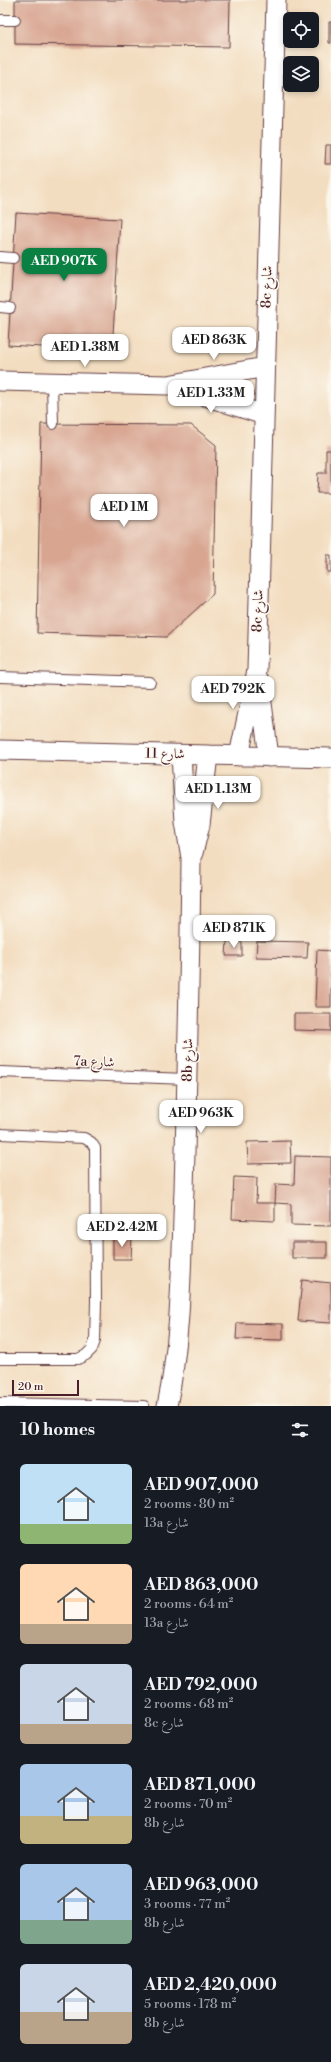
<!DOCTYPE html>
<meta charset="utf-8">
<style>
body{margin:0;font-family:"Libre Bodoni",Amiri,serif;background:#20242c;color:#f1f3f6;height:100vh;display:flex;flex-direction:column;font-size:15px;white-space:nowrap}
*{box-sizing:border-box;margin:0}
p{font-size:13px;color:#9ea1a6}
.icon{flex:none;width:22px;height:22px;fill:none;stroke:currentColor;stroke-width:2;stroke-linecap:round;stroke-linejoin:round}
.map{position:relative;height:1406px;overflow:hidden}
.details{display:flex;flex-direction:column;background:#171b24;flex:1}
.details>*{flex:none}
.fabs{position:absolute;left:283px;top:12px;display:grid;gap:8px}
.fabs a{display:grid;place-items:center;width:36px;height:36px;border-radius:6px;background:#171b24;box-shadow:0 2px 6px #0003;font-size:20px}
.scale{position:absolute;left:12px;bottom:10px;width:67px;box-sizing:border-box;padding-left:4px;border:2px solid #4a1f2b;border-top:0;font-size:11px;line-height:14px;white-space:nowrap;color:#4a1f2b;-webkit-text-stroke:3px #fbf7ec;paint-order:stroke}
.price{position:absolute;translate:-50% -34px;padding:0 9px;border-radius:8px;background:#fff;color:#222;font-size:13px;line-height:26px;filter:drop-shadow(0 1px 2px #0008)}
.price::after{content:'';position:absolute;left:50%;top:24px;width:12px;height:9px;margin-left:-6px;background:inherit;clip-path:polygon(0 0,100% 0,50% 100%)}
.price.selected{background:#0b8043;color:#fff}
ul{padding:0;list-style:none}
li{display:flex;align-items:center;gap:12px;height:100px;padding:0 20px}
li span{display:grid;place-items:center;flex:none;width:112px;height:80px;border-radius:6px;color:#555}
li>.icon{margin-inline-start:auto}
span .icon{width:48px;height:48px;fill:#fffc;stroke-width:1}
li b{font-size:17px}
h2{display:flex;justify-content:space-between;align-items:center;height:48px;padding:0 20px;font-size:17px}
.map>svg:first-child{display:block}
.building{fill:#d8a591}
.lines{fill:none;stroke-linecap:round;stroke-linejoin:round}
.service-casing{stroke:#633c41;stroke-width:12}
.minor-casing{stroke:#633c41;stroke-width:21}
.service{stroke:#fff;stroke-width:10}
.minor{stroke:#fff;stroke-width:19}
.labels{text-anchor:middle;dominant-baseline:central;stroke-width:3;stroke-linejoin:round;paint-order:stroke}
.street-label{font-size:14px;fill:#4a1f2b;stroke:#fbf7ec}
</style>
<div class="map">
<svg width="331" height="1406" viewBox="0 0 331 1406">
<rect width="100%" height="100%" fill="#fbf7ec"/>
<filter id="ink" filterUnits="userSpaceOnUse"><feTurbulence type="fractalNoise" baseFrequency=".025" numOctaves="2"/><feDisplacementMap in="SourceGraphic" scale="8" xChannelSelector="R" yChannelSelector="G"/><feConvolveMatrix kernelMatrix="1 2 1 2 8 2 1 2 1" color-interpolation-filters="sRGB"/></filter>
<filter id="wash" filterUnits="userSpaceOnUse"><feTurbulence type="fractalNoise" baseFrequency=".012" numOctaves="4" result="noise"/><feDisplacementMap in="SourceGraphic" scale="16" xChannelSelector="R" yChannelSelector="G"/><feGaussianBlur stdDeviation="0.9" result="paint"/><feColorMatrix in="noise" values="0 0 0 0 0 0 0 0 0 0 0 0 0 0 0 0 0 1.4 0 .05"/><feComposite in="paint" operator="in"/></filter>
<g filter="url(#wash)">
<rect width="100%" height="100%" fill="#f3ddc0"/>
<g id="blocks">
<!-- building -->
<path class="building" d="M15 0H230L229 47 15 44Z
M329 22H331V43H329Z
M326 145H331V164H325Z
M16 213 120 219 112 351 8 345Z
M41 424 191 425 216 445 213 594 166 637 37 633Z
M326 450H331V493H317L318 473H326Z
M327 555H331V572H327Z
M227 941 242 942V956H226Z
M257 941 308 942 307 958 256 957Z
M317 950 331 951V1007H315Z
M294 1014H331V1031L294 1030Z
M290 1141 291 1163 248 1164 247 1142Z
M295 1156 331 1157V1226L291 1225V1204L275 1203V1221L232 1219 234 1177 257 1178 256 1203H275L276 1184 294 1185Z
M113 1237H132L131 1259H113Z
M292 1242H327V1258H292Z
M302 1280 331 1283V1323L298 1321Z
M237 1323 283 1324V1340L236 1339Z"/>
</g>
</g>
<g filter="url(#ink)">
<use href="#blocks" fill-opacity="0" stroke="#633c41" stroke-width="1"/>
<g class="lines">
<!-- service casing -->
<g class="service-casing">
<path id="service" d="M0 20H15
M0 257 13 258
M0 307 10 308
M52 382 53 424
M0 677 150 682
M0 1072 187 1079
M0 1134 84 1138 91 1142 95 1148 96 1302 95 1341 92 1349 86 1355 78 1359H0
M0 1403 144 1406"/>
</g>
<!-- minor casing -->
<g class="minor-casing">
<path id="minor" d="M0 381 168 385 265 367
M174 386 264 415
M259 680 269 757
M0 750 331 758
M239 756 257 670 276 0
M193 853 200 825 208 755
M167 1406C182 1335 181 1262 184 1190 187 1079 190 968 191 858L185 822 181 755"/>
</g>
<!-- service -->
<use href="#service" class="service"/>
<!-- minor -->
<use href="#minor" class="minor"/>
</g>
</g>
<g class="labels">
<!-- street labels -->
<g class="street-label">
<text transform="translate(267 287) rotate(-88)">8c شارع</text>
<text transform="translate(258 611) rotate(-88)">8c شارع</text>
<text transform="translate(165 754) rotate(1)">شارع 11</text>
<text transform="translate(188 1060) rotate(-89)">8b شارع</text>
<text transform="translate(94 1062) rotate(2)">7a شارع</text>
</g>
</g>
</svg>
<div class="fabs">
<a><svg class="icon" aria-label="locate" viewBox="0 0 24 24"><circle cx="12" cy="12" r="6"/><path d="M12 2v4M12 18v4M2 12h4M18 12h4"/></svg></a>
<a><svg class="icon" aria-label="layers" viewBox="0 0 24 24"><path d="M12 4l9 5-9 5-9-5zM3 14l9 5 9-5"/></svg></a>
</div>
<div class="scale">20 m</div>
<b class="price selected" style="left:64px;top:282px">AED 907K</b>
<b class="price" style="left:214px;top:361px">AED 863K</b>
<b class="price" style="left:85px;top:368px">AED 1.38M</b>
<b class="price" style="left:211px;top:414px">AED 1.33M</b>
<b class="price" style="left:124px;top:528px">AED 1M</b>
<b class="price" style="left:233px;top:710px">AED 792K</b>
<b class="price" style="left:218px;top:810px">AED 1.13M</b>
<b class="price" style="left:234px;top:949px">AED 871K</b>
<b class="price" style="left:201px;top:1134px">AED 963K</b>
<b class="price" style="left:122px;top:1248px">AED 2.42M</b>
</div>
<section class="details">
<h2>10 homes<svg class="icon" aria-label="filters" viewBox="0 0 24 24"><path d="M4 7h16M4 17h16"/><circle cx="9" cy="7" r="2"/><circle cx="15" cy="17" r="2"/></svg></h2>
<ul>
<li><span style="background:linear-gradient(#bfe0f5 75%,#8fb573 0)"><svg class="icon" aria-label="home" viewBox="0 0 24 24"><path d="M3 11l9-7 9 7M6 9v11h12V9"/></svg></span><div><b>AED 907,000</b><p>2 rooms · 80 m²</p><p>13a شارع</p></div></li>
<li><span style="background:linear-gradient(#ffd9b3 75%,#b9a48a 0)"><svg class="icon" aria-label="home" viewBox="0 0 24 24"><path d="M3 11l9-7 9 7M6 9v11h12V9"/></svg></span><div><b>AED 863,000</b><p>2 rooms · 64 m²</p><p>13a شارع</p></div></li>
<li><span style="background:linear-gradient(#c9d6e8 75%,#b9a48a 0)"><svg class="icon" aria-label="home" viewBox="0 0 24 24"><path d="M3 11l9-7 9 7M6 9v11h12V9"/></svg></span><div><b>AED 792,000</b><p>2 rooms · 68 m²</p><p>8c شارع</p></div></li>
<li><span style="background:linear-gradient(#a9c7e8 65%,#c2b280 0)"><svg class="icon" aria-label="home" viewBox="0 0 24 24"><path d="M3 11l9-7 9 7M6 9v11h12V9"/></svg></span><div><b>AED 871,000</b><p>2 rooms · 70 m²</p><p>8b شارع</p></div></li>
<li><span style="background:linear-gradient(#a9c7e8 70%,#7fa58c 0)"><svg class="icon" aria-label="home" viewBox="0 0 24 24"><path d="M3 11l9-7 9 7M6 9v11h12V9"/></svg></span><div><b>AED 963,000</b><p>3 rooms · 77 m²</p><p>8b شارع</p></div></li>
<li><span style="background:linear-gradient(#c9d6e8 60%,#b9a48a 0)"><svg class="icon" aria-label="home" viewBox="0 0 24 24"><path d="M3 11l9-7 9 7M6 9v11h12V9"/></svg></span><div><b>AED 2,420,000</b><p>5 rooms · 178 m²</p><p>8b شارع</p></div></li>
</ul>
</section>
